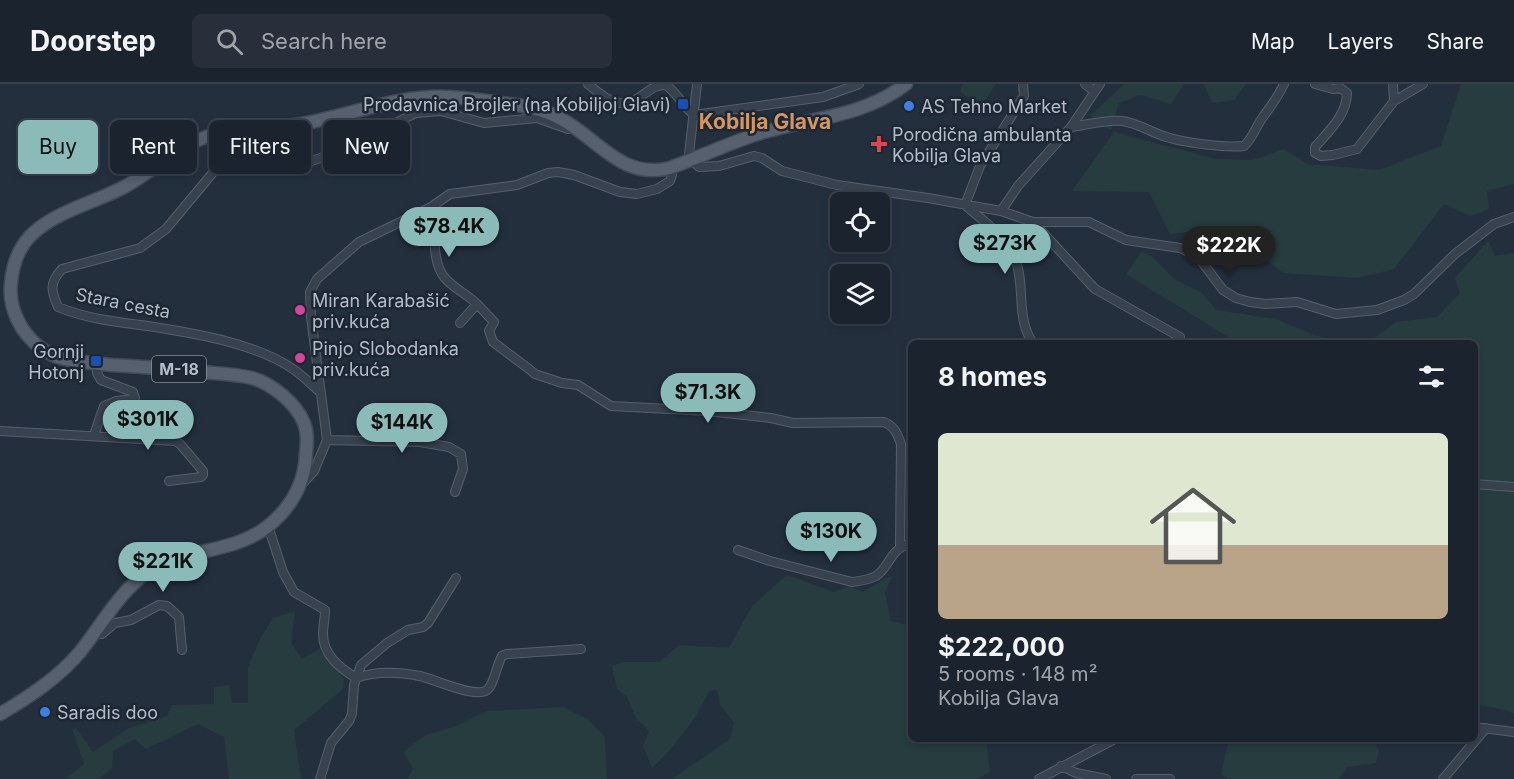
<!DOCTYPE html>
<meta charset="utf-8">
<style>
body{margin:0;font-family:Inter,sans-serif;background:#282f3a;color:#f1f3f6;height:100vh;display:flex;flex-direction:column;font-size:22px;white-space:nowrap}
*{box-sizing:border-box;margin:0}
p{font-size:20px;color:#a0a4aa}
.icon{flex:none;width:33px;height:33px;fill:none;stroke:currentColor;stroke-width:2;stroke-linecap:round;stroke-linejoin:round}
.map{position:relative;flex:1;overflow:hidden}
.sheet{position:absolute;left:908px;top:256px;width:570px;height:402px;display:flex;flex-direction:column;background:#1b232e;border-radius:9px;box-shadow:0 3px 9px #0003,0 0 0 2px #39404a}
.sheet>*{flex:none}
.banner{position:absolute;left:18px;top:36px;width:570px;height:54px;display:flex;gap:12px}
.fabs{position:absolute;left:830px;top:108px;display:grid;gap:12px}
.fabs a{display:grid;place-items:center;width:60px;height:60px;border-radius:9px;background:#1b232e;box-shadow:0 3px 9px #0003,0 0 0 2px #39404a;font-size:30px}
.price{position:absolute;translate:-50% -51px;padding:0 14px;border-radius:21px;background:#8bbbb9;color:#111;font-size:20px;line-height:39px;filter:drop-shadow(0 2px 3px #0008)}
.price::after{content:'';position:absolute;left:50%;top:36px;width:18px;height:14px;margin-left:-9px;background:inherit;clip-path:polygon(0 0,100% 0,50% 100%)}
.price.current{background:#222;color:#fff}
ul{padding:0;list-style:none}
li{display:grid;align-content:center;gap:12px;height:318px;padding:0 30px}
li span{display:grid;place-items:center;height:186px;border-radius:9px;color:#555}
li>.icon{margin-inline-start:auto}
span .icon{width:108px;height:108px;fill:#fffc;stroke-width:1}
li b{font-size:26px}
h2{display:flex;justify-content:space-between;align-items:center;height:72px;padding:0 30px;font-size:26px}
.chip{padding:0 21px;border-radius:9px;background:#1b232e;box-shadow:0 3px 9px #0003,0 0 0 2px #39404a;font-size:21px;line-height:54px}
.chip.current{background:#8bbbb9;color:#111}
header{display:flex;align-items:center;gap:36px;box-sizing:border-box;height:84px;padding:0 30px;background:#1b232e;border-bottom:2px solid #39404a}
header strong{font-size:28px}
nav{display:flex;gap:33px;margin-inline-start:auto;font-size:21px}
.search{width:420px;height:54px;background:#282f3a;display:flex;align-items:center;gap:15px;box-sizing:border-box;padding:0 21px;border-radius:9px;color:#a0a4aa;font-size:22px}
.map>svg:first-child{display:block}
.green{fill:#263c3f}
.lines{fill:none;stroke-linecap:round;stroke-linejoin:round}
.street-casing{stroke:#565f6c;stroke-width:10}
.primary-casing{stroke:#414a57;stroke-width:15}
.street{stroke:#38414e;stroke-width:8}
.primary{stroke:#56606e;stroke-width:12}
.transit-dot{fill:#1a4fb4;stroke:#1d2633;stroke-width:2}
.shop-dot{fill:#3f7fe0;stroke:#1d2633;stroke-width:2}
.health-dot{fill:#e0444e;stroke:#1d2633;stroke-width:2}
.hotel-dot{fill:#d1479c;stroke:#1d2633;stroke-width:2}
.labels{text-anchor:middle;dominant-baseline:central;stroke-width:5;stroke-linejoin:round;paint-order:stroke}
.shield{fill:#1d2633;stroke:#878f9c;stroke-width:1.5}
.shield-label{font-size:16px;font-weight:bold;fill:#b4bcc9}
.poi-label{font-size:18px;fill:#b4bcc9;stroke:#1d2633;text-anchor:start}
.street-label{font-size:18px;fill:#b4bcc9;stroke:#1d2633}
.quarter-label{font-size:21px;font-weight:bold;fill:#d59563;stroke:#1d2633}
</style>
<header>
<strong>Doorstep</strong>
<div class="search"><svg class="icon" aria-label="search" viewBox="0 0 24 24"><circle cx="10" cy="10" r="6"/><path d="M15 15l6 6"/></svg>Search here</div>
<nav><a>Map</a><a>Layers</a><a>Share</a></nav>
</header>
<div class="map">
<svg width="1514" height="695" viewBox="0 0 1514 695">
<rect width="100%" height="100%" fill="#242f3e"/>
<!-- green -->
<path class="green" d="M963 0H996L982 21 960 8Z
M1124 0H1184L1171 20 1140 11 1119 19 1111 46 1090 32Z
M1201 0H1246L1234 16 1212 19 1204 1Z
M1461 0H1514V100L1487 107 1489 125 1470 132 1444 120 1394 185 1357 194 1284 189 1249 165 1205 146 1170 150 1149 108 1072 107 1114 48 1216 75 1253 76 1284 65 1307 80 1379 86 1441 62Z
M1488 157 1495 172 1514 169V630L1506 626 1475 620 1474 260H1356L1376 253 1396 238 1437 233 1460 209 1455 194Z
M1142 167 1151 172 1174 195 1202 209 1216 226 1276 235 1314 251 1347 259H1226L1230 254 1126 190Z
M787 491 834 508 849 502 863 508 884 495 892 492 885 509 891 537 910 541V656H986L990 688 977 695H672L730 655 734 638 720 621 717 606 709 607C696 636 675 662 652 684L643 662 649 647 636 634 627 613 617 605 612 582 623 578H659L679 561 729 564 752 522Z
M295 527 291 559 302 575 319 565 344 595 343 605 294 646 301 695H229L224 653 198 640 146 665 135 655 113 667 112 684 99 695H65L84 680 72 645 76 644 93 668 129 644 167 632 172 621 214 620V603L229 601 232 619H248V583L260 555 273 534Z
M563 623 587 635 605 653 607 695H408L413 684 403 668 426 651 457 642 487 627Z
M1229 656H1374L1379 666 1376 679 1347 683 1339 695H1228L1221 690Z"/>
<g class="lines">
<!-- street casing -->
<g class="street-casing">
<path id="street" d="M588 0C603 13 620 28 640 13 650 6 654 1 666 1 678 10 683 22 694 31L823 13 859 0
M697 0 689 70 692 76 699 83 719 82 754 72 762 74 782 87 837 101 928 114 1001 127 1033 138 1095 205 1180 253
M1023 0 1024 12 980 82 965 121C983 137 1006 152 1015 175 1026 201 1015 237 1034 260
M1085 0 1094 7
M1315 0 1333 5 1340 4 1347 9C1347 31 1328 48 1315 63V69L1321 72 1333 71 1357 65 1394 17 1393 0
M1394 17 1423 0
M1071 43C1086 41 1108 35 1122 37 1139 39 1153 50 1170 54 1187 59 1226 64 1244 62 1253 54 1256 42 1263 33 1271 22 1278 13 1284 0
M431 123C437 145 430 174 444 193 453 204 467 210 477 220
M1001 127 1018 102 1071 43 1100 0
M1033 138H1089L1126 156 1180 164 1191 169 1202 178 1223 206 1236 214 1250 218 1266 220 1297 218 1336 230 1377 226 1404 216 1414 210 1455 170 1494 140 1514 133
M460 239 477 220 494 238 489 247 493 258 529 285 535 290 562 299 578 301 611 322 707 327 771 334 793 339 884 338C895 343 897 349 901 360L900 462
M321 309C312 301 303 292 293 285 255 259 193 249 148 242 118 238 87 235 58 223 51 207 49 199 62 185L140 164 166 145 216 85C239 73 261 90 284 85 330 75 374 49 416 29L441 27 484 39 537 34 568 45
M0 347 175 357 180 360 203 387V391L201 393 169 397
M94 351 104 322 116 317 133 315 135 314 133 308 101 296 97 289V280
M327 356 420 358 449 363 461 370 463 385 455 408
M302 400 314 387 327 356 311 233 310 208 317 195 359 158 431 123 450 110 517 101 548 89 558 88 574 91 620 108 637 110 657 105 670 97 672 91 670 84
M1474 400 1514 403
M268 442 283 488 294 508 325 526C325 534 323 542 323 550 323 571 340 584 356 594 375 587 400 588 420 592 434 595 475 615 487 606 494 601 497 580 502 572L507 570 581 565
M738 466 770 477 852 498C860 497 869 496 876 492 891 482 889 465 910 460
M94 547 102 550 115 539 131 536 159 521 167 522 179 533 182 566
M1474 643 1514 648
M1061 682 1076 689 1106 695
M320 695 331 659 349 637 352 630 354 601 361 581 387 559 408 546 423 543 428 539 456 494
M1039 695 1113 656
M1136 695H1170
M1443 695 1486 644"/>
</g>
<!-- primary casing -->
<g class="primary-casing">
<path id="primary" d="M0 630C29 613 58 594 80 568 101 542 117 511 145 490 182 463 231 471 267 443 291 424 305 399 306 369 307 359 308 349 304 339 296 319 272 300 252 294 240 291 226 290 213 289 179 285 146 283 112 281 95 279 74 278 58 273 43 268 30 256 22 244 14 231 9 215 11 199 13 177 20 159 38 145 62 126 95 118 122 104 153 88 181 58 216 50 244 44 274 45 302 40 345 32 388 15 431 13 452 12 473 15 494 18 518 21 540 23 561 35 599 55 621 96 670 84 699 73 728 60 757 50 808 34 862 34 906 0"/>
</g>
<!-- street -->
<use href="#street" class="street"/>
<!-- primary -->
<use href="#primary" class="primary"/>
</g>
<!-- markers -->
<g class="transit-dot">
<rect x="677" y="14" width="12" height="12" rx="3"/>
<rect x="90" y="271" width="12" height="12" rx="3"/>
</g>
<g class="shop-dot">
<circle cx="909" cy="22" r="6"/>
<circle cx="45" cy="628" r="6"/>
</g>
<path class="health-dot" d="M876 51h6v6h6v6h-6v6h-6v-6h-6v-6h6z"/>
<g class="hotel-dot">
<circle cx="300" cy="226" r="6"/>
<circle cx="300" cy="274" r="6"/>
</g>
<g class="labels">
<!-- shield labels -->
<rect class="shield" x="152" y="272" width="54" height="26" rx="4.5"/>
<g class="shield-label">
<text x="179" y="285">M-18</text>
</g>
<!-- poi labels -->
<g class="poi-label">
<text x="671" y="20" text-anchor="end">Prodavnica Brojler (na Kobiljoj Glavi)</text>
<text x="921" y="22">AS Tehno Market</text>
<text x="892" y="50">Porodična ambulanta<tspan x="892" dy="21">Kobilja Glava</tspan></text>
<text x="312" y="216">Miran Karabašić<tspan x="312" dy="21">priv.kuća</tspan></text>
<text x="312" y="264">Pinjo Slobodanka<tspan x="312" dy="21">priv.kuća</tspan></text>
<text x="84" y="267" text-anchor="end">Gornji<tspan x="84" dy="21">Hotonj</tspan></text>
<text x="57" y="628">Saradis doo</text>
</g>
<!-- street labels -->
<g class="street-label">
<text transform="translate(123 219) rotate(11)">Stara cesta</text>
</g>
<!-- quarter labels -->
<g class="quarter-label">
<text x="765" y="37">Kobilja Glava</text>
</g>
</g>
</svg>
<div class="fabs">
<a><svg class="icon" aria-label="locate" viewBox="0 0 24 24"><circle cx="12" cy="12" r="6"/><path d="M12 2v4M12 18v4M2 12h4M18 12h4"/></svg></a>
<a><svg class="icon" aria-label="layers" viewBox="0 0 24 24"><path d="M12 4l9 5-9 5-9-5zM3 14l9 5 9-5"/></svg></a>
</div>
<b class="price" style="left:449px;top:174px">$78.4K</b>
<b class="price" style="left:1005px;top:191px">$273K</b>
<b class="price current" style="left:1229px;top:193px">$222K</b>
<b class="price" style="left:708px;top:340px">$71.3K</b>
<b class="price" style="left:148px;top:367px">$301K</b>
<b class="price" style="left:402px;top:370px">$144K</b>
<b class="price" style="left:831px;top:479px">$130K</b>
<b class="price" style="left:163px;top:509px">$221K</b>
<div class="banner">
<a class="chip current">Buy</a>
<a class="chip">Rent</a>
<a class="chip">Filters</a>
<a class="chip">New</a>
</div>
<section class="sheet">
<h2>8 homes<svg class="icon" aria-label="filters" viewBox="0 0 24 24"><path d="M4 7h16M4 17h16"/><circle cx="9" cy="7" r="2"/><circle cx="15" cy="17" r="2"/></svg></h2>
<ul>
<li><span style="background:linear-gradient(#dfe7d0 60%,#b9a48a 0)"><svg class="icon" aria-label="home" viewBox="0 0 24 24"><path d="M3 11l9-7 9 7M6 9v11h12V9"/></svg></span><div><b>$222,000</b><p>5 rooms · 148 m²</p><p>Kobilja Glava</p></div></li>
</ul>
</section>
</div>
